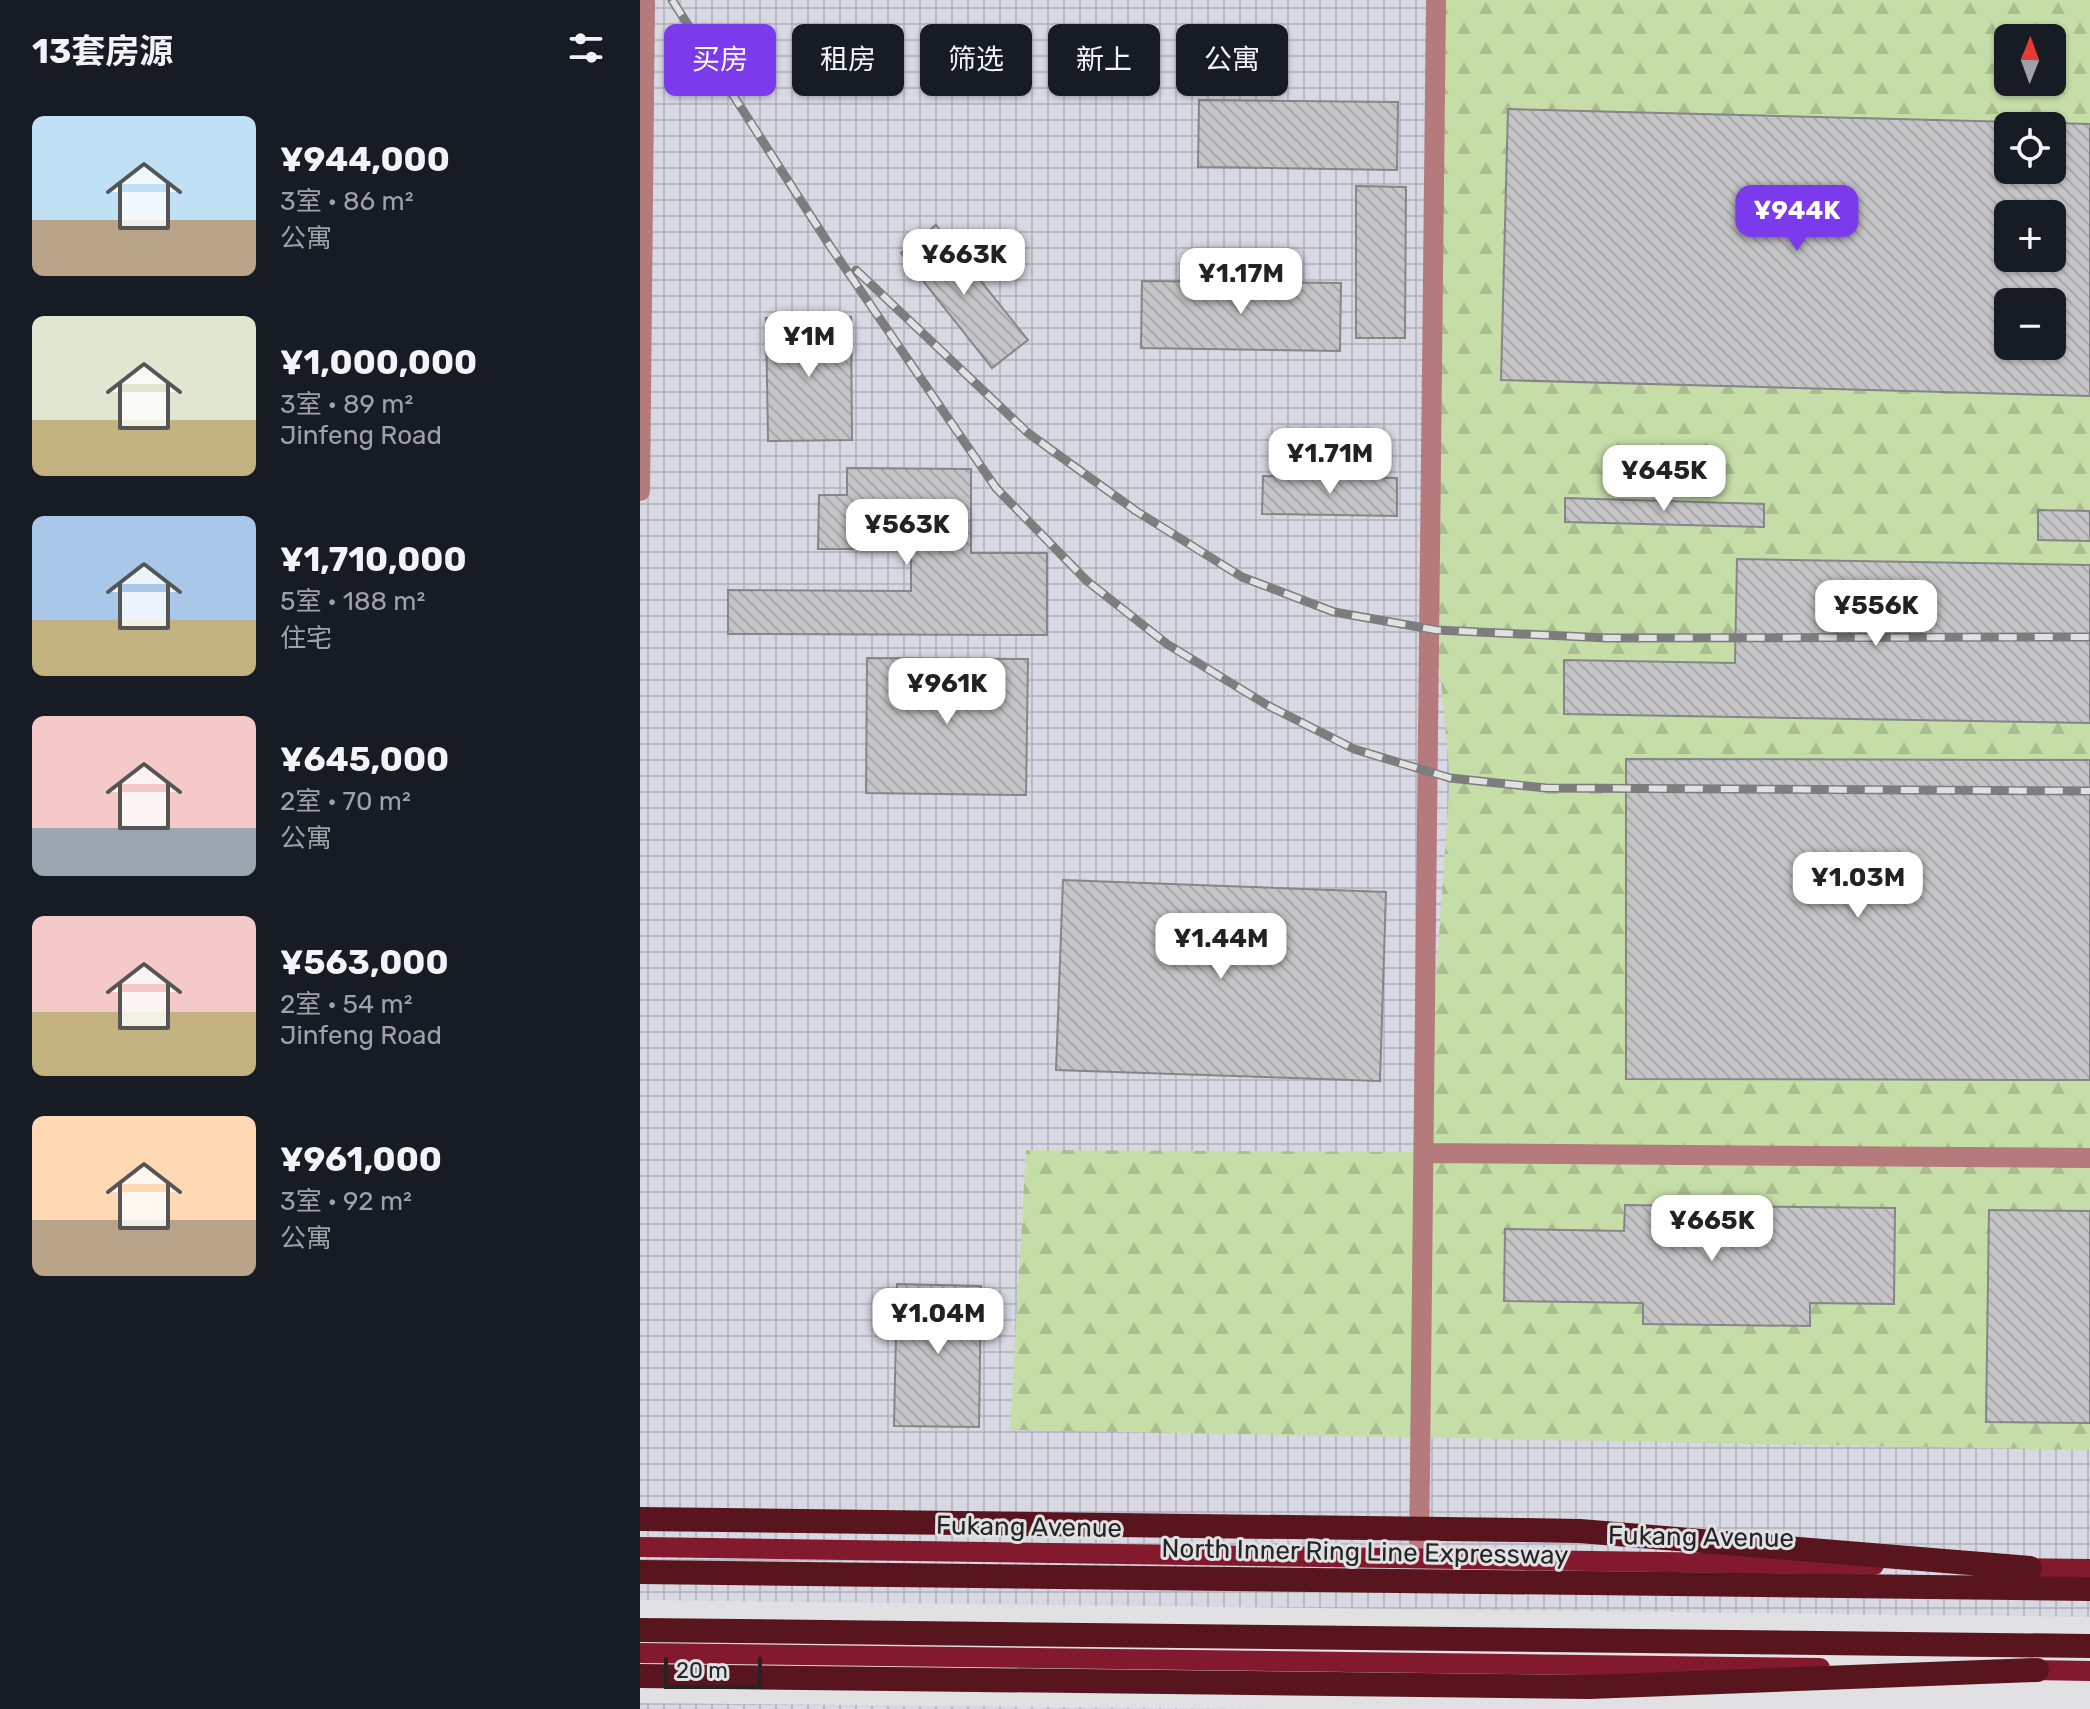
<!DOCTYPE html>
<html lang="zh">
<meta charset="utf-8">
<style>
body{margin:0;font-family:Rubik,"Noto Sans SC",sans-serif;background:#20242c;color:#f1f3f6;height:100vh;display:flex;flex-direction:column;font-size:30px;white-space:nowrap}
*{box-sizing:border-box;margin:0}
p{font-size:26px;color:#9ea1a6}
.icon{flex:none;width:44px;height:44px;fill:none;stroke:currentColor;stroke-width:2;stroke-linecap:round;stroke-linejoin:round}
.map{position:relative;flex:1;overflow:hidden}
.panel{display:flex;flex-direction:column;background:#171b24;width:640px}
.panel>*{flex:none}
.hud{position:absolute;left:24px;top:24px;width:760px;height:72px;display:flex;gap:16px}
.needle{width:52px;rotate:1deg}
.fabs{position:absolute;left:1354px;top:24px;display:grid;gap:16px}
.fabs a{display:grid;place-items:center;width:72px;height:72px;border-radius:12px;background:#171b24;box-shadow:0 2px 6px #0004;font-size:40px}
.scale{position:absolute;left:24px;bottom:20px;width:98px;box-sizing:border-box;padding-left:8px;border:4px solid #242425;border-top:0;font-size:22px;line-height:28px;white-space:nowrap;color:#242425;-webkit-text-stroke:6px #e1e1e3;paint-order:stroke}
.price{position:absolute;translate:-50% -68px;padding:0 18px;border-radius:16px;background:#fff;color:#222;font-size:26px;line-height:52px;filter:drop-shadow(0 2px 4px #0008)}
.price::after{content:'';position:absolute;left:50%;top:48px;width:24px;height:18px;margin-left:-12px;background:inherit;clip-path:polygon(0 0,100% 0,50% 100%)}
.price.active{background:#7c3aed;color:#fff}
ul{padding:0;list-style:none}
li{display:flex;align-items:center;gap:24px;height:200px;padding:0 32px}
li span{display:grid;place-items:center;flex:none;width:224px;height:160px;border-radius:12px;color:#555}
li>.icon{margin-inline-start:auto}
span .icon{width:96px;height:96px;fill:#fffc;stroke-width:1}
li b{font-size:34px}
h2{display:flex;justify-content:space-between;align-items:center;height:96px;padding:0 32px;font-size:34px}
.pill{padding:0 28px;border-radius:12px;background:#171b24;box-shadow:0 2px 6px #0004;font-size:28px;line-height:72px}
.pill.active{background:#7c3aed;color:#fff}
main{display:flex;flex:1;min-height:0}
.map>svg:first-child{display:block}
.industrial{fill:url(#industrial-grid);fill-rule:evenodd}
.forest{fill:url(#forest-firs);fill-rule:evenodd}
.building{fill:url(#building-back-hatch);stroke:#868688;stroke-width:2;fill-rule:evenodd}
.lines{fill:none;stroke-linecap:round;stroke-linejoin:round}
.minor{stroke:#b57a7c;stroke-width:20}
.major{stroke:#83192c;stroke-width:20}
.highway{stroke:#59151e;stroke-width:24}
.rail-casing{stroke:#7d7d7e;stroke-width:9}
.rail{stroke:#e1e1e3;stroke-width:6;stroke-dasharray:18;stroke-linecap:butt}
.highway-bridge{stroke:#59151e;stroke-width:24}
.labels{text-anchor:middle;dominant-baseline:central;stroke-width:6;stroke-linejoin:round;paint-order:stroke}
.street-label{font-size:26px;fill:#242425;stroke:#e1e1e3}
</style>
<main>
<section class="panel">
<h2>13套房源<svg class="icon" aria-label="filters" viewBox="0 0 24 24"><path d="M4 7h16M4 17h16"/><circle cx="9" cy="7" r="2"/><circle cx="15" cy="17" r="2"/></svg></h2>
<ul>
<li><span style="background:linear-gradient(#bfe0f5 65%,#b9a48a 0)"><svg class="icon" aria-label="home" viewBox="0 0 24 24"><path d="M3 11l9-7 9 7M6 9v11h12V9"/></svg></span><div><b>¥944,000</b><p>3室 · 86 m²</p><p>公寓</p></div></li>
<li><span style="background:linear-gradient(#dfe7d0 65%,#c2b280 0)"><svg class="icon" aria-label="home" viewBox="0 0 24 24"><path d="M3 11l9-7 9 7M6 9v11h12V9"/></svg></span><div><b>¥1,000,000</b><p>3室 · 89 m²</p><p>Jinfeng Road</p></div></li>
<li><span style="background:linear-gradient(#a9c7e8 65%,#c2b280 0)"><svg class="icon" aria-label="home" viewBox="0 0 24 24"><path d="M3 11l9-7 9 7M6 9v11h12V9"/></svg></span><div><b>¥1,710,000</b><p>5室 · 188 m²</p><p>住宅</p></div></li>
<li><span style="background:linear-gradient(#f6c9c9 70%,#9aa5b1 0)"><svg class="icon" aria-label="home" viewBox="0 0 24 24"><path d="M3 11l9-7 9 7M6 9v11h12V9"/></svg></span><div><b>¥645,000</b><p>2室 · 70 m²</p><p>公寓</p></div></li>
<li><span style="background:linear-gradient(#f6c9c9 60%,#c2b280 0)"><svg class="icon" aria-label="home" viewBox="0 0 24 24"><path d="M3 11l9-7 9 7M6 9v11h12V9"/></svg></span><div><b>¥563,000</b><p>2室 · 54 m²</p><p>Jinfeng Road</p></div></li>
<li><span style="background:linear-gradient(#ffd9b3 65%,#b9a48a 0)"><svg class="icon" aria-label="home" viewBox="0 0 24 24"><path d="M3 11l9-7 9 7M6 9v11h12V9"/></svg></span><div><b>¥961,000</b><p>3室 · 92 m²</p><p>公寓</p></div></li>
</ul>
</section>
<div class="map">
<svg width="1450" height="1709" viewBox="0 0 1450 1709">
<defs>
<pattern id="industrial-grid" width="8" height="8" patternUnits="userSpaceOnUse" patternTransform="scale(2)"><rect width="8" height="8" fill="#d7d8e2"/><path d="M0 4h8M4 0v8" fill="none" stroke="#b8b9c2"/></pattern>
<pattern id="forest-firs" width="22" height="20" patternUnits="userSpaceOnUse" patternTransform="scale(2)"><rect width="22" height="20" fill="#c5dda7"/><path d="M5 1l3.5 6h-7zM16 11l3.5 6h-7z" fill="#a9be90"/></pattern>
<pattern id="building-back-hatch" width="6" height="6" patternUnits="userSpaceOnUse" patternTransform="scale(2)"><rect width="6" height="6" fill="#c5c5c7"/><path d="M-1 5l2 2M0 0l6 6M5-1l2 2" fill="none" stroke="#a9a9ab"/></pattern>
</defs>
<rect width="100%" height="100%" fill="#e1e1e3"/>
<!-- industrial -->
<path class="industrial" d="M0 0H1450V1617L0 1600ZM1368 38H1412V82H1368ZM1368 126H1412V170H1368ZM1368 214H1412V258H1368ZM1368 302H1412V346H1368Z
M0 1703 635 1709H0Z"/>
<!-- forest -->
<path class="forest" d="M796 0H1450V1450L370 1430 386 1150 784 1152 810 778 796 630ZM1368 38H1412V82H1368ZM1368 126H1412V170H1368ZM1368 214H1412V258H1368ZM1368 302H1412V346H1368Z"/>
<!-- building -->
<path class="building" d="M559 100 758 102 757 170 558 167Z
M868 109 1450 124V396L861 380ZM1368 126H1412V170H1368ZM1368 214H1412V258H1368ZM1368 302H1412V346H1368Z
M716 186 766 187 765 338H716Z
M296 225 388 340 352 368 261 253Z
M502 281 701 283 700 351 501 348Z
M211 317 212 440 128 441 126 318Z
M207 468 331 469V553H407V635L88 634V590L271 591V549H178L179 495H207Z
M623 476 757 478V516L622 514Z
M925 498 1124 504V527L925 522Z
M1398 510 1450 511V541L1398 540Z
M1097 559 1450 565V723L924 714V660L1095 663Z
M227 658 388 659 386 795 226 793Z
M986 759 1450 760V1080L986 1079Z
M423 880 746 892 740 1081 416 1070Z
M985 1205 1255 1208 1254 1304 1170 1303V1326L1003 1324V1303L864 1301 865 1229 984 1231Z
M1349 1210 1450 1211V1423L1346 1422Z
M257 1284 341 1286 339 1427 254 1426Z"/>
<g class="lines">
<!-- minor -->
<path class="minor" d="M0 491 5 0
M784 1153 1450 1158
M779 1558 796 0"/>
<!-- major -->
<path class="major" d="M0 1547 1234 1565
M1374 1568 1450 1569
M0 1653 1180 1668
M1384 1670 1450 1671"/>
<!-- highway -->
<path class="highway" d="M881 1530 940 1531 1390 1568
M0 1572 1450 1589
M0 1630 1450 1646
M0 1676 949 1687 1397 1670"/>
<!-- rail casing -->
<g class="rail-casing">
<path id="rail" d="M32 0 190 246 356 488 447 581 527 644 627 705 714 749 810 778 906 788 1450 791
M216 270 388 433 496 511 602 577 694 612 796 630 967 638 1450 637"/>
</g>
<!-- rail -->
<use href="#rail" class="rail"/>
<!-- highway-bridge -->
<path class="highway-bridge" d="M0 1519 881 1530"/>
</g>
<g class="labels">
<!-- street labels -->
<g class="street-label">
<text transform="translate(389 1527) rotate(1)">Fukang Avenue</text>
<text transform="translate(1061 1537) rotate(1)">Fukang Avenue</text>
<text transform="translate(725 1552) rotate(1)">North Inner Ring Line Expressway</text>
</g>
</g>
</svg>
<div class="fabs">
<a><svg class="needle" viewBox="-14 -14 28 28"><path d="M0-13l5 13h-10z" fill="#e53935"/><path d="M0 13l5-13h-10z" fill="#9ea1a6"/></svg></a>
<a><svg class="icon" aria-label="locate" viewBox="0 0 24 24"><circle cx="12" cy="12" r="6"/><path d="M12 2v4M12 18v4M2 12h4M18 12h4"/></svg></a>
<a>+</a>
<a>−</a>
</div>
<div class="scale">20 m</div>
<b class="price active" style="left:1157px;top:253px">¥944K</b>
<b class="price" style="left:324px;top:297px">¥663K</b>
<b class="price" style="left:601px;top:316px">¥1.17M</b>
<b class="price" style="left:169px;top:379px">¥1M</b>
<b class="price" style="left:690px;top:496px">¥1.71M</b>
<b class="price" style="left:1024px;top:513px">¥645K</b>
<b class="price" style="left:267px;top:567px">¥563K</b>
<b class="price" style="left:1236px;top:648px">¥556K</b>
<b class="price" style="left:307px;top:726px">¥961K</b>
<b class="price" style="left:1218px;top:920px">¥1.03M</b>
<b class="price" style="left:581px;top:981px">¥1.44M</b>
<b class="price" style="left:1072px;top:1263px">¥665K</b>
<b class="price" style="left:298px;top:1356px">¥1.04M</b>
<div class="hud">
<a class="pill active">买房</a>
<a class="pill">租房</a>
<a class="pill">筛选</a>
<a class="pill">新上</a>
<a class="pill">公寓</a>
</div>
</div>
</main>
